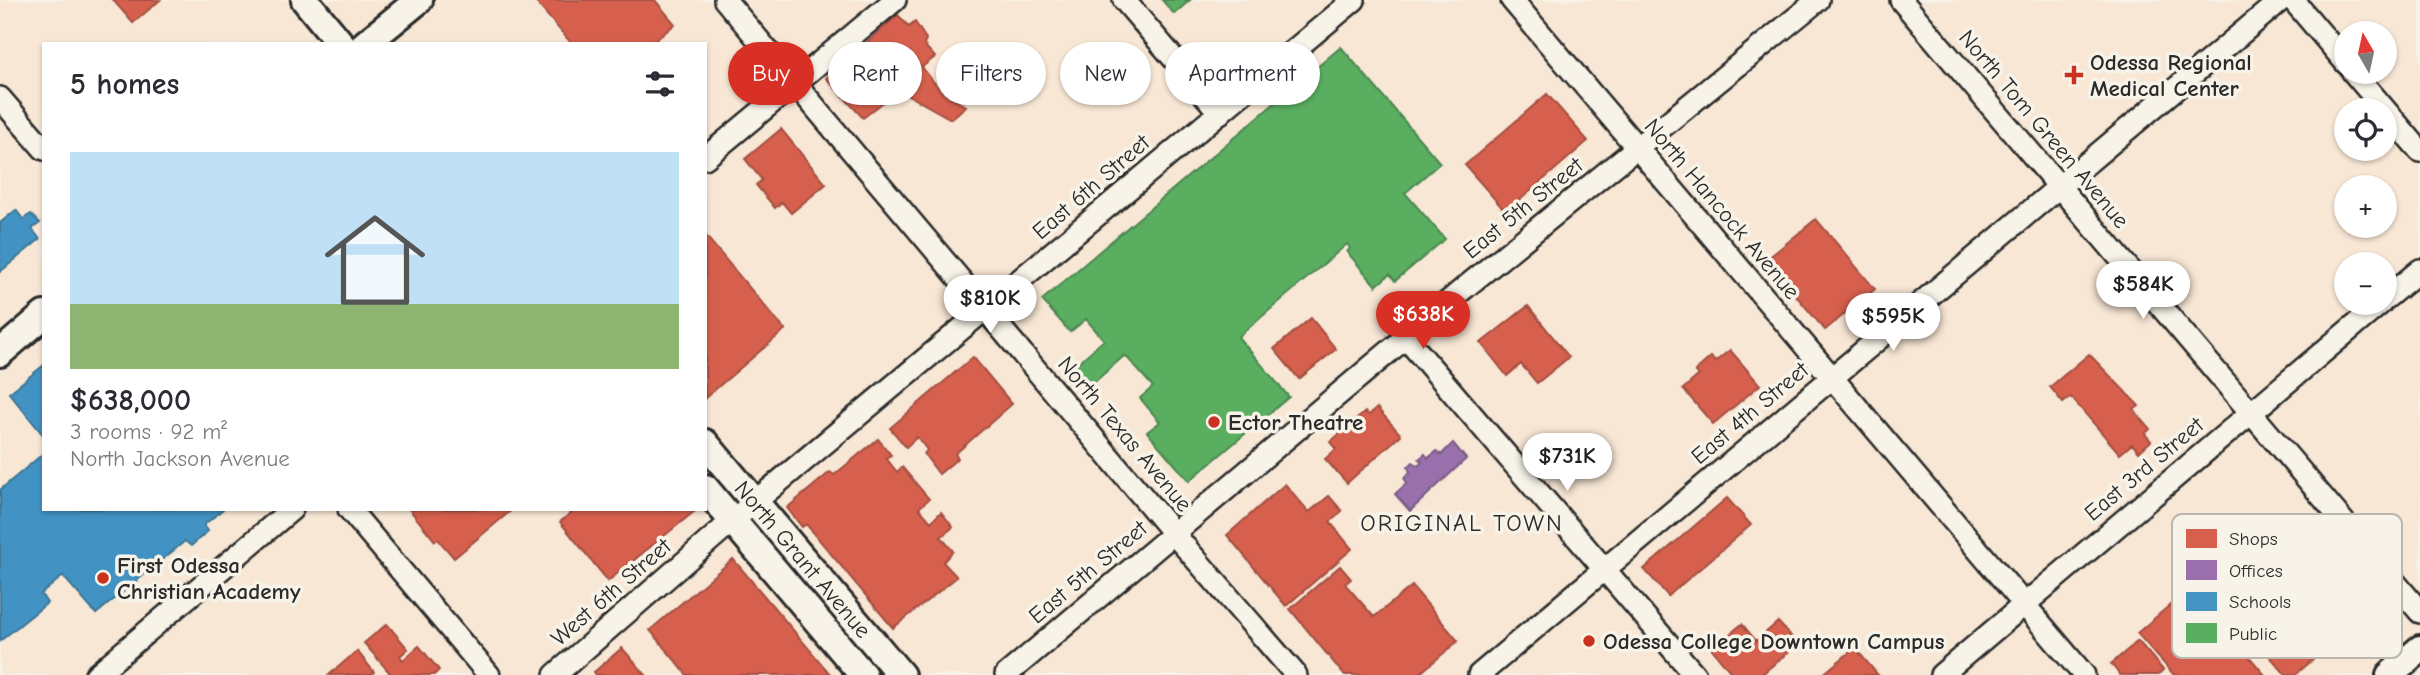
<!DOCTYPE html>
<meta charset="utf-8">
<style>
body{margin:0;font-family:"Comic Neue",sans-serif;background:#f2f2f3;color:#2b2b33;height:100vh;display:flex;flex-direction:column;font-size:26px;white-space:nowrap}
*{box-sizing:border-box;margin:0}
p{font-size:23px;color:#7c7c81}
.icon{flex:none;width:38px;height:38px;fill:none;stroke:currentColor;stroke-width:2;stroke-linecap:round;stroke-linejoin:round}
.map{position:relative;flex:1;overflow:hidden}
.side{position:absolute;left:42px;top:42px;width:665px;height:469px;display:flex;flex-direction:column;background:#fff;border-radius:0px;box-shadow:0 2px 5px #0004}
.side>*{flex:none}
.banner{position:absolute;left:728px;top:42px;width:665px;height:63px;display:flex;gap:14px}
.needle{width:46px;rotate:351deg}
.tools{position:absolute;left:2334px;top:21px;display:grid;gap:14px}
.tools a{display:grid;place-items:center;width:63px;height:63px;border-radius:50%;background:#fff;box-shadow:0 2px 5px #0004;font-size:35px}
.price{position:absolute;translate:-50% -60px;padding:0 16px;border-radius:24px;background:#fff;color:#222;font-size:23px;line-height:46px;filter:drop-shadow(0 2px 4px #0008)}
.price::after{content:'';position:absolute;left:50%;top:42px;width:21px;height:16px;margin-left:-10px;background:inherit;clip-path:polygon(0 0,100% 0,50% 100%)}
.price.on{background:#d93025;color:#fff}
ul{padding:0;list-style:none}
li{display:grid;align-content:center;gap:14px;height:371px;padding:0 28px}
li span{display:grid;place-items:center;height:217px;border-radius:0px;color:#555}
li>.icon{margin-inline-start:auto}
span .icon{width:126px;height:126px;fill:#fffc;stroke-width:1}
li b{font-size:30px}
h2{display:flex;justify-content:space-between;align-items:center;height:84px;padding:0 28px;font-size:30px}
.tag{padding:0 24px;border-radius:32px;background:#fff;box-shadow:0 2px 5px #0004;font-size:24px;line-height:63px}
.tag.on{background:#d93025;color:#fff}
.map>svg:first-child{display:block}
.built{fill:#f8e7d5;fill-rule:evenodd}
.shops{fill:#d6604d;stroke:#a35043;stroke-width:2}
.offices{fill:#9970ab;stroke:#785b85;stroke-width:2}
.schools{fill:#4393c3;stroke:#3c7495;stroke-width:2}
.public{fill:#5aae61;stroke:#4c8751;stroke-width:2}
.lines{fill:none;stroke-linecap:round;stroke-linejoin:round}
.minor-casing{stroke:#2b2b2b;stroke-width:26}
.major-casing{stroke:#2b2b2b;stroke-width:32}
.minor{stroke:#f7f3e8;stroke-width:21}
.major{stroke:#f7f3e8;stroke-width:26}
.poi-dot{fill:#c8321e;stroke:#f7f3e8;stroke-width:2.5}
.labels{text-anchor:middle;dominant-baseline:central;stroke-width:7;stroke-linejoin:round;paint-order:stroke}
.poi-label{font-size:23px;font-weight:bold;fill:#2b2b2b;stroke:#f7f3e8;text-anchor:start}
.street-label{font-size:23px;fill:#2b2b2b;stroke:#f7f3e8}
.neighbourhood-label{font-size:24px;letter-spacing:2px;fill:#2b2b2b;stroke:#f7f3e8}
.key{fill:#f7f3e8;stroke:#bab7af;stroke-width:2}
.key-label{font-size:19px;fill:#2b2b2b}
</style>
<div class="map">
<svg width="2420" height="675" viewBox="0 0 2420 675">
<rect width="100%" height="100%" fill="#f7f3e8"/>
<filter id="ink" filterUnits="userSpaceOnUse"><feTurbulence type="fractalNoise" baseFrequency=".0143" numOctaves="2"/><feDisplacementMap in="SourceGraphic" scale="14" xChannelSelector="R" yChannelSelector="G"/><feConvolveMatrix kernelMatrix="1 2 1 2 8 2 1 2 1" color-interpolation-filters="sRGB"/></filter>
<g filter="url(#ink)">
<!-- built -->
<path class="built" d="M0 0H2420V675H0ZM2347 33H2385V72H2347ZM44 44H705V509H44ZM2347 110H2385V149H2347ZM2347 187H2385V226H2347ZM2347 264H2385V303H2347Z"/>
<!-- shops -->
<path class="shops" d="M113 0H160L133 23Z
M534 0H655L675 24 651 44H572Z
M898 15 909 27 915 22 926 39 924 45 935 57 922 67 944 95 966 106 951 119 899 90 863 118 826 78Z
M1547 94 1588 141 1506 212 1465 165Z
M781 129 826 184 791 213 782 202 775 208 756 185 762 180 745 159Z
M1816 219 1875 289 1825 330 1766 260Z
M705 235 785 330 705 398Z
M1528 306 1569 357 1537 383 1521 364 1507 376 1481 343Z
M1311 318 1336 349 1299 379 1274 349Z
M1730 350 1760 385 1713 424 1683 389 1699 375 1695 371 1711 357 1715 362Z
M2089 354 2139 406 2134 410 2150 429 2145 434 2151 441 2139 452 2132 444 2120 454 2071 397 2063 403 2050 387Z
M973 357 1012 404 955 454 958 458 939 474 924 454 927 450 917 437 906 447 890 428Z
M1377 408 1401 435 1347 483 1325 459 1336 449 1330 442 1365 412 1369 415Z
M878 439 891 455 886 458 897 472 902 467 929 499 919 508 931 522 941 512 953 527 941 537 953 551 943 562 957 577 893 628 806 524 802 527 787 508 830 472 834 475Z
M1285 484 1309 512 1329 496 1342 511 1330 522 1352 549 1286 606 1227 535Z
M1727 498 1751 525 1668 596 1644 569Z
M409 509H513L454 558 438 539 435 541Z
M576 509H694L695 511 608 581 560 522Z
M2249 525 2280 562 2295 549 2309 567 2296 578 2319 606 2335 593 2359 621 2295 675H2286L2196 571Z
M733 559 831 675H687L650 630Z
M1340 566 1351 579 1345 584 1374 617 1412 586 1458 641 1418 675H1344L1290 609Z
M2176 600 2216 647 2231 635 2265 675H2174L2137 633Z
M1778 622 1798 644 1761 675H1733L1712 649 1742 624 1756 641Z
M387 624 408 649 400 656 403 660 419 646 439 670 434 675H387L390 673 364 643Z
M2138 641 2163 670 2158 675H2120L2111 664Z
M622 648 646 675H596L594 672Z
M1855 648 1878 675H1822Z
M357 651 374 672 371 675H329Z"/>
<!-- offices -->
<path class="offices" d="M1453 443 1466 459 1410 511 1395 494 1407 483 1404 478 1410 472 1408 467 1413 462 1418 466 1422 462 1419 459 1425 454 1428 458 1437 451 1441 455Z"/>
<!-- schools -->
<path class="schools" d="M16 210 23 219 31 214 40 223 32 229 40 239 0 272V223Z
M44 365V436L9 393Z
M44 453V509H223L204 525 208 531 191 546 185 541 96 614 63 576 41 594 47 603 0 641V490Z"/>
<!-- public -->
<path class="public" d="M1162 0H1190L1174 14Z
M1341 47 1440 163 1405 193 1445 239 1395 281 1390 274 1376 286 1347 252 1350 248 1347 244 1238 337 1289 397 1189 481 1147 432 1160 422 1140 398 1153 387 1125 355 1091 385 1074 366 1104 340 1086 319 1070 332 1042 300Z"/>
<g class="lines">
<!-- minor casing -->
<g class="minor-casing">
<path id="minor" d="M725 0 1174 534 1296 675
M1124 0 1220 113
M1512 0 2084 675
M1901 0 2420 612
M2293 0 2347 64
M2353 72 2420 151
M0 98 44 149
M705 158 895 0
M2385 299 2420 270
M1406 338 1695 675
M349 509 489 675
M96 675 292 509
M555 675 732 521 1354 0
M1006 675 1462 290 1818 0
M1479 675 2281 0
M1941 675 2381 303"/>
</g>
<!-- major casing -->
<g class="major-casing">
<g id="major">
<path d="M305 0 341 44"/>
<path d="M365 44 419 0"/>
<path d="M0 353 44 315"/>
<path id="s1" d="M705 443 901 675"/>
<path d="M705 488 863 675"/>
<path d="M2390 675 2420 649"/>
</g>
</g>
<!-- minor -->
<use href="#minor" class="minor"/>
<!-- major -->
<use href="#major" class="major"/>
</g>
</g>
<!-- markers -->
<g class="poi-dot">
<path d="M2070.5 64.5h7v7h7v7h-7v7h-7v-7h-7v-7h7z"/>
<circle cx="1214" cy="422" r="7"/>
<circle cx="103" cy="578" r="7"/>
<circle cx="1589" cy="641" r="7"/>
</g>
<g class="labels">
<!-- poi labels -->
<g class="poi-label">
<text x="2090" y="62">Odessa Regional<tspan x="2090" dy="26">Medical Center</tspan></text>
<text x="1228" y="422">Ector Theatre</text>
<text x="117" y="565">First Odessa<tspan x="117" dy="26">Christian Academy</tspan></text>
<text x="1603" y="641">Odessa College Downtown Campus</text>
</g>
<!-- street labels -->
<g class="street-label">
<text transform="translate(2044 129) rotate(50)">North Tom Green Avenue</text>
<text transform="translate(1091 187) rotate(-41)">East 6th Street</text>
<text transform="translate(1523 208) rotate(-39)">East 5th Street</text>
<text transform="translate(1722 209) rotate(50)">North Hancock Avenue</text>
<text transform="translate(1750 413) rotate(-40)">East 4th Street</text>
<text transform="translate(1125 434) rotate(50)">North Texas Avenue</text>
<text transform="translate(2144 469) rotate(-40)">East 3rd Street</text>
<text stroke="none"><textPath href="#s1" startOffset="152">North Grant Avenue</textPath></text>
<text transform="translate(1088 572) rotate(-40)">East 5th Street</text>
<text transform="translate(611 592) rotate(-41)">West 6th Street</text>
</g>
<!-- neighbourhood labels -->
<g class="neighbourhood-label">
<text x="1462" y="523">ORIGINAL TOWN</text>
</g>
</g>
<!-- legend -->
<rect x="2172" y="514" width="230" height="144" rx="10" class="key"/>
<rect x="2186" y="529" width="31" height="19" fill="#d6604d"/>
<rect x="2186" y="560" width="31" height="20" fill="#9970ab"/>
<rect x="2186" y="592" width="31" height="19" fill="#4393c3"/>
<rect x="2186" y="623" width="31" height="20" fill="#5aae61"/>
<g class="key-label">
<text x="2229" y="545">Shops</text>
<text x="2229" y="577">Offices</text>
<text x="2229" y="608">Schools</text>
<text x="2229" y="640">Public</text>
</g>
</svg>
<div class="tools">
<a><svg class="needle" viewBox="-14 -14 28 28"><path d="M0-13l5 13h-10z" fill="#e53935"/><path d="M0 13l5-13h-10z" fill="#7c7c81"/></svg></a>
<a><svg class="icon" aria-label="locate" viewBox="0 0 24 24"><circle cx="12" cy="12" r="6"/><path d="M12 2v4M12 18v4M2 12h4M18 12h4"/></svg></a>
<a>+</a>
<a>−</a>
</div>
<b class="price" style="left:2143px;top:321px">$584K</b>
<b class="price" style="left:990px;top:335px">$810K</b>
<b class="price on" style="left:1423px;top:351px">$638K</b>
<b class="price" style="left:1893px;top:353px">$595K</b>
<b class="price" style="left:1567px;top:493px">$731K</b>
<div class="banner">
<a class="tag on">Buy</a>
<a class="tag">Rent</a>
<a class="tag">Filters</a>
<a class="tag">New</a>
<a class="tag">Apartment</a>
</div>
<section class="side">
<h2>5 homes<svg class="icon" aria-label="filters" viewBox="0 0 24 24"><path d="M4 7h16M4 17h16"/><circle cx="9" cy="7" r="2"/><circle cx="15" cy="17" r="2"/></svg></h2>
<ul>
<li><span style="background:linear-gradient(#bfe0f5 70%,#8fb573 0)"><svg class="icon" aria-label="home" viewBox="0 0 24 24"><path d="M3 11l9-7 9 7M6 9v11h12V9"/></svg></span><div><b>$638,000</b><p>3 rooms · 92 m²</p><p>North Jackson Avenue</p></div></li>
</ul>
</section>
</div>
